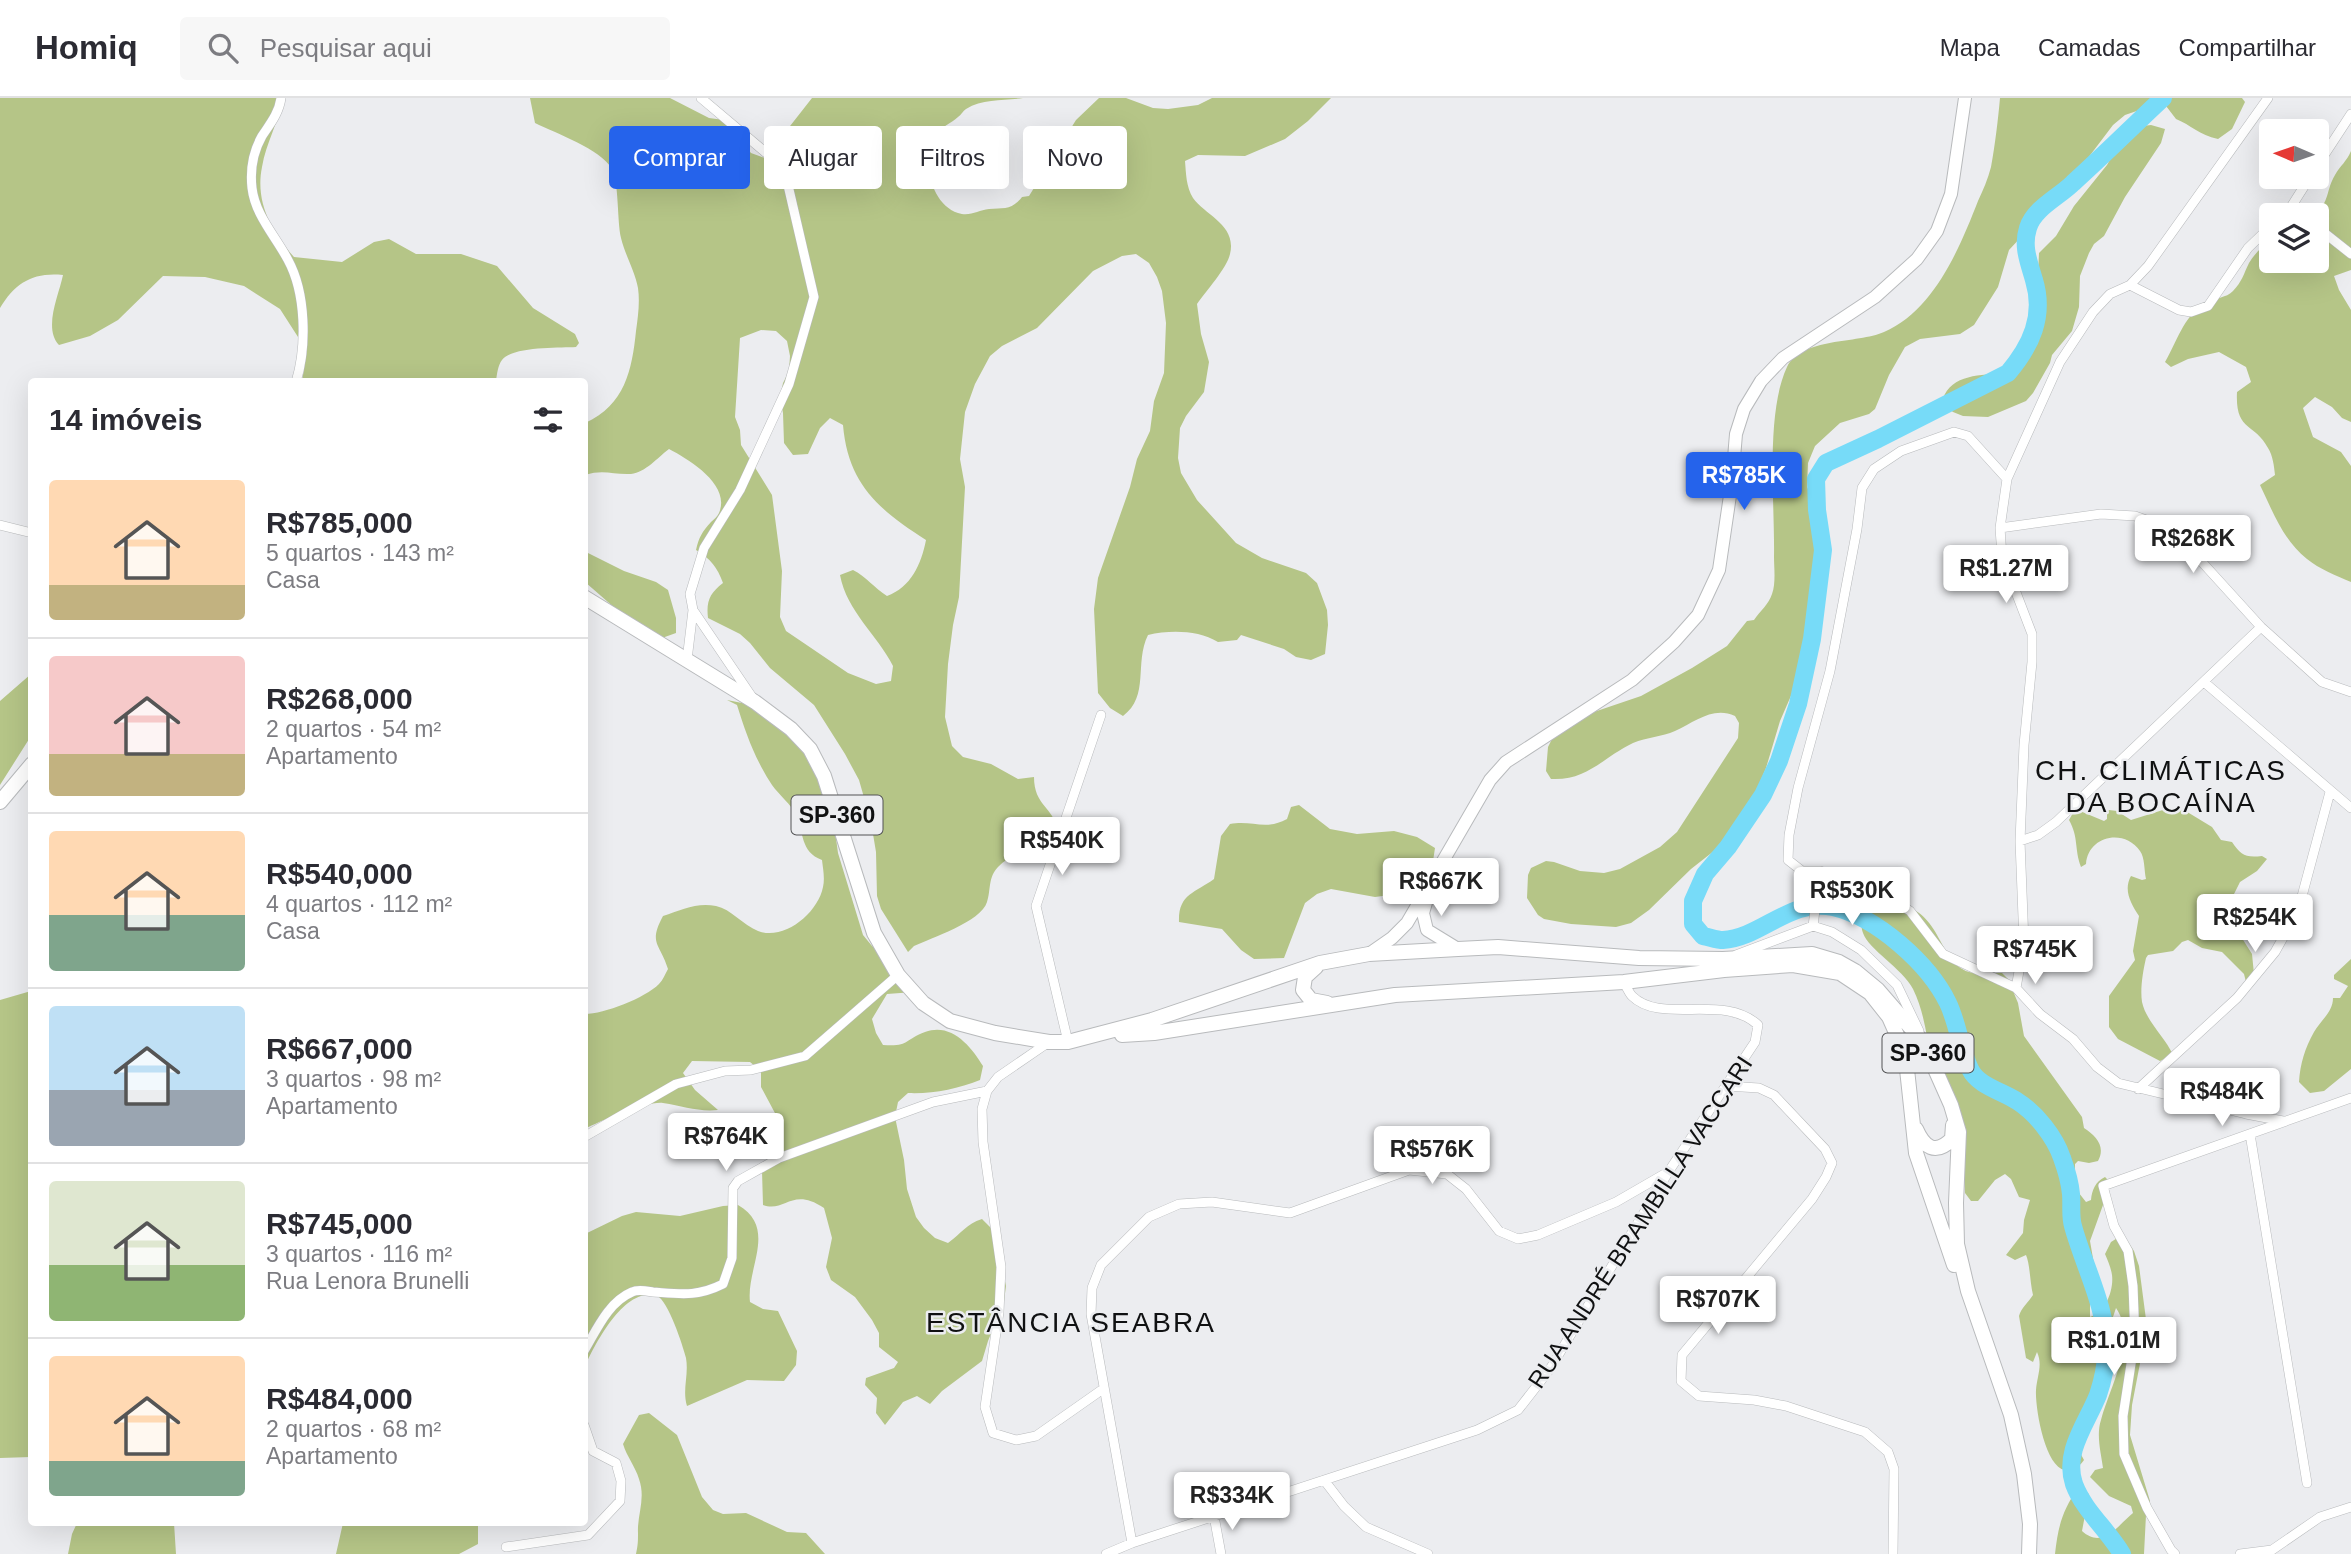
<!DOCTYPE html>
<html lang="pt">
<meta charset="utf-8">
<style>
body{margin:0;font-family:Helvetica,sans-serif;background:#f7f7f7;color:#2b2b33;height:100vh;display:flex;flex-direction:column;font-size:26px;white-space:nowrap}
*{box-sizing:border-box;margin:0}
p{font-size:23px;color:#7c7c81}
.icon{flex:none;width:38px;height:38px;fill:none;stroke:currentColor;stroke-width:2;stroke-linecap:round;stroke-linejoin:round}
.map{position:relative;flex:1;overflow:hidden}
.details{position:absolute;left:28px;top:280px;width:560px;height:1148px;display:flex;flex-direction:column;background:#fff;border-radius:7px;box-shadow:0 7px 28px #0002}
.details>*{flex:none}
.top-card{position:absolute;left:609px;top:28px;width:665px;height:63px;display:flex;gap:14px}
.needle{width:46px;rotate:272deg}
.controls{position:absolute;left:2259px;top:21px;display:grid;gap:14px}
.controls a{display:grid;place-items:center;width:70px;height:70px;border-radius:7px;background:#fff;box-shadow:0 7px 28px #0002;font-size:35px}
.price{position:absolute;translate:-50% -60px;padding:0 16px;border-radius:7px;background:#fff;color:#222;font-size:23px;line-height:46px;filter:drop-shadow(0 2px 4px #0008)}
.price::after{content:'';position:absolute;left:50%;top:42px;width:21px;height:16px;margin-left:-10px;background:inherit;clip-path:polygon(0 0,100% 0,50% 100%)}
.price.on{background:#2563eb;color:#fff}
ul{padding:0;list-style:none}
li{display:flex;align-items:center;gap:21px;height:175px;padding:0 21px}
li+li{border-top:2px solid #e1e1e2}
li span{display:grid;place-items:center;flex:none;width:196px;height:140px;border-radius:7px;color:#555}
li>.icon{margin-inline-start:auto}
span .icon{width:84px;height:84px;fill:#fffc;stroke-width:1}
li b{font-size:30px}
h2{display:flex;justify-content:space-between;align-items:center;height:84px;padding:0 21px;font-size:30px}
.pill{padding:0 24px;border-radius:7px;background:#fff;box-shadow:0 7px 28px #0002;font-size:24px;line-height:63px}
.pill.on{background:#2563eb;color:#fff}
header{display:flex;align-items:center;gap:42px;box-sizing:border-box;height:98px;padding:0 35px;background:#fff;border-bottom:2px solid #e1e1e2}
header strong{font-size:33px}
nav{display:flex;gap:38px;margin-inline-start:auto;font-size:24px}
.search{width:490px;height:63px;background:#f7f7f7;display:flex;align-items:center;gap:18px;box-sizing:border-box;padding:0 24px;border-radius:7px;color:#7c7c81;font-size:26px}
.map>svg:first-child{display:block}
.green{fill:#b5c587;fill-rule:evenodd}
.lines{fill:none;stroke-linecap:round;stroke-linejoin:round}
.river{stroke:#77dbf8;stroke-width:18}
.street-casing{stroke:#b8babc;stroke-width:10}
.secondary-casing{stroke:#b8babc;stroke-width:14}
.primary-casing{stroke:#b8babc;stroke-width:16}
.street{stroke:#fff;stroke-width:9}
.secondary{stroke:#fff;stroke-width:12}
.primary{stroke:#fff;stroke-width:14}
.labels{text-anchor:middle;dominant-baseline:central;stroke-width:5;stroke-linejoin:round;paint-order:stroke}
.shield{fill:#ecedf0;stroke:#525355;stroke-width:2}
.shield-label{font-size:23px;font-weight:bold;fill:#101112}
.street-label{font-size:24px;fill:#101112;stroke:#ecedf0}
.quarter-label{font-size:28px;letter-spacing:2px;fill:#101112;stroke:#ecedf0}
</style>
<header>
<strong>Homiq</strong>
<div class="search"><svg class="icon" aria-label="search" viewBox="0 0 24 24"><circle cx="10" cy="10" r="6"/><path d="M15 15l6 6"/></svg>Pesquisar aqui</div>
<nav><a>Mapa</a><a>Camadas</a><a>Compartilhar</a></nav>
</header>
<div class="map">
<svg width="2351" height="1456" viewBox="0 0 2351 1456">
<rect width="100%" height="100%" fill="#ecedf0"/>
<!-- green -->
<path class="green" d="M0 0H283C279 23 266 45 262 69 255 104 271 133 294 159L342 164 374 144 389 141 416 156H461L497 168 533 210 575 236 579 245 576 249C559 250 513 248 502 262 498 267 497 276 496 283H302L307 253 280 211 244 188 205 179 163 178 118 222 90 238 59 247C43 230 59 197 63 177 33 174 15 185 0 210Z
M530 0H670L709 20 724 22 737 30 742 44 751 55 765 60 812 0H1023C1004 3 983 0 966 11 963 13 961 17 958 19 951 26 943 27 937 36 921 59 929 105 958 115 970 119 978 112 989 111 1004 110 1012 112 1022 99L1029 98 1076 22 1099 0H1126L1153 10 1168 11 1198 7 1212 0H1331L1308 23 1285 41 1245 58 1198 57 1185 63C1186 75 1186 89 1193 100 1206 118 1237 127 1230 156 1227 170 1206 193 1197 206L1201 236 1209 264 1204 294 1186 318 1180 330 1178 360 1181 375 1197 402 1236 445 1262 460 1306 475 1317 485 1327 512 1328 527 1325 556 1311 562 1296 559 1284 551 1241 537 1237 542 1218 544C1198 532 1170 532 1148 537 1134 565 1150 598 1123 618L1110 610 1098 595 1094 511 1098 480 1130 389 1137 361 1150 333 1154 303 1164 275 1166 225 1162 193 1157 179 1149 165 1136 156 1122 158 1093 173 1037 230 1002 248 990 258 975 286 965 314 960 361 965 389 959 499 953 527 948 566 945 619 952 648 963 659 991 666 1018 681 1034 679C1034 708 1053 708 1058 733 1039 754 1014 752 998 769 988 779 991 792 987 804 981 824 931 840 914 848L908 854 881 811 877 798 876 754 871 724 859 682 845 656 814 607 770 570 750 545 740 536 708 520C706 503 710 495 723 485 717 469 711 461 696 452 699 439 702 434 711 424 714 421 717 419 719 415 731 387 690 362 669 351 657 360 646 374 631 376 613 377 604 371 585 377V325C625 307 632 272 636 233 638 219 640 204 638 190 635 173 625 157 621 140 617 123 619 84 612 71 601 51 555 35 535 25ZM761 232 776 233 787 243 790 258 789 273 783 285 780 300 783 315 784 345 793 357 808 356 820 330 830 320 843 327C848 386 879 412 926 442 921 467 911 489 887 498 874 490 867 479 853 472L840 477C847 514 877 536 893 568L891 583 876 586 848 575 786 533 780 519 782 473 772 397 741 347 740 332 735 319 740 240Z
M2000 0H2242L2245 4 2232 31 2218 41C2199 37 2191 27 2176 21L2163 4 2125 17 2113 27 2088 60 2037 113 2022 138 2009 152 1998 189 1974 227 1960 236 1920 241 1905 249 1889 277 1875 311 1869 316 1840 325 1815 348 1808 365 1807 389 1821 420 1819 505 1802 557 1797 584 1780 623 1766 670 1750 709 1728 742 1691 771 1649 812 1631 825 1616 829 1571 826 1544 821 1538 817 1527 800 1528 777 1531 770 1546 763 1554 764 1580 773 1604 775 1620 771 1660 749 1677 734 1738 640 1739 625 1735 618C1713 608 1695 624 1675 633 1662 639 1647 639 1633 645 1602 660 1587 683 1551 681L1546 673 1548 649 1552 641 1588 616 1641 598 1692 570 1727 548 1747 523 1754 522C1760 513 1769 506 1772 496 1776 485 1774 470 1774 459 1775 406 1765 316 1787 269 1802 239 1857 246 1884 234 1934 213 1960 149 1978 103 1983 92 1988 81 1991 69 1995 47 1998 22 2000 0Z
M2151 27 2165 31 2161 45 2125 99 2104 138 2094 146 2089 155 2080 178 2079 209 2072 233 2052 257 2050 265 2033 295 2026 303 1988 319 1963 318 1953 314 1947 309 1943 301C1951 276 1982 277 2004 275L2019 258 2041 224 2044 199 2038 176 2039 155 2056 138 2074 108 2107 67 2122 40 2134 29Z
M2351 53V172L2334 178 2339 192 2351 212V324L2342 320 2332 309 2315 299 2303 310 2313 339 2341 354 2351 368V484C2337 478 2319 471 2307 461 2283 442 2273 414 2260 387L2275 377C2274 368 2273 358 2268 350 2254 324 2235 334 2237 294L2251 284 2246 269 2219 254 2188 261 2171 269 2165 264C2177 244 2183 219 2204 206 2213 200 2227 200 2233 193 2242 184 2244 175 2249 165 2255 155 2263 148 2271 141L2272 163H2317V117H2315C2330 103 2326 92 2335 77 2340 68 2347 63 2351 53Z
M584 453 624 473 656 484 668 492 676 520V535L662 540 624 518 585 484Z
M31 576V638L0 687V603Z
M727 602 752 607 765 616 810 658 834 726 838 755 863 837 872 848 885 855 914 894 887 896 872 921 876 935 883 947C909 949 904 942 925 934 951 924 971 948 983 968L980 982C957 991 933 996 908 995L898 1004 895 1019 904 1062 907 1091 916 1119 924 1130 935 1140 948 1145C962 1135 966 1126 982 1121L992 1131 1003 1174 1006 1188 1004 1203 988 1243 982 1263 942 1293 930 1306 917 1298 903 1304 885 1327 876 1315 877 1300 865 1287 866 1280 894 1270 898 1264 879 1249V1235L872 1222 855 1199 831 1182 826 1169 832 1140 824 1110C792 1088 785 1115 763 1107L762 1073 777 1047 781 1032 776 1017 761 989V973L750 964 692 963 683 975 695 992 718 1012C698 1014 683 1008 663 1005 647 1003 600 1023 585 1031V916C604 916 645 900 659 886 663 882 665 876 668 871 660 845 648 846 663 818 681 812 697 804 716 808 731 811 743 827 758 833 784 843 818 815 823 789 825 780 823 771 822 762 800 754 804 734 796 717 791 706 779 697 772 687 755 661 746 636 737 607Z
M1299 707 1330 731 1357 736 1394 733 1417 739 1435 750 1430 783 1420 793 1375 799 1331 791 1317 796 1305 805 1284 860 1254 861 1241 852 1222 831 1179 824C1178 796 1195 795 1214 781L1221 738 1230 726C1253 722 1265 733 1287 721L1291 709Z
M2166 711 2184 712 2212 729 2221 742 2232 744C2241 757 2245 760 2262 758L2267 761 2257 773 2240 784 2233 798 2240 837 2252 856 2254 876 2246 884 2244 876 2222 854 2202 850 2188 842 2182 844 2173 853 2148 857 2146 860C2143 873 2140 891 2142 904 2146 923 2165 939 2173 957L2160 963 2118 941 2109 929V898L2135 862 2133 853 2139 818C2131 806 2123 792 2131 778L2142 782 2146 781C2144 772 2145 760 2140 753 2124 730 2088 738 2086 766L2081 769C2074 750 2079 740 2069 722L2074 713H2080L2104 723 2107 721V714L2109 712 2117 713 2131 722Z
M1891 806C1943 808 1936 864 1969 874 1979 877 1992 875 2002 875L2008 881 2018 905 2024 938 2082 1019 2084 1030C2096 1038 2106 1048 2098 1063L2089 1065 2078 1063 2075 1066V1090L2086 1104 2091 1102C2092 1092 2095 1084 2105 1079L2108 1082 2103 1107 2090 1143 2095 1172 2090 1185V1219C2105 1215 2114 1193 2112 1177 2111 1170 2108 1163 2105 1156L2111 1144 2119 1139 2128 1144 2134 1153 2139 1168 2147 1229 2132 1307 2130 1337 2150 1403 2146 1417 2144 1456H2055C2058 1429 2062 1413 2078 1390L2089 1396 2082 1433C2103 1452 2118 1427 2133 1415L2131 1408 2109 1398 2090 1379 2095 1372 2103 1370C2101 1355 2096 1337 2101 1322 2109 1291 2138 1241 2116 1210L2107 1237 2103 1280 2095 1295 2092 1310 2083 1325 2078 1351 2084 1362C2080 1368 2073 1373 2065 1372 2045 1369 2035 1310 2036 1292 2037 1278 2043 1267 2037 1254L2033 1264 2026 1260 2019 1218C2021 1210 2028 1205 2033 1197 2030 1185 2030 1166 2026 1157L2015 1162 2006 1157 2023 1135 2024 1122 2030 1102 2019 1099 2011 1081 2005 1076 1995 1082 1978 1103H1971L1965 1095 1964 1073C1953 1035 1940 997 1931 959 1926 936 1924 913 1913 891 1902 870 1869 852 1863 835 1856 815 1874 808 1891 806Z
M2351 861V971L2324 993 2310 995 2299 984C2300 966 2305 950 2314 934 2321 922 2333 914 2333 900H2340L2348 888 2334 881V877Z
M31 893V1359L0 1360V902Z
M738 1107C778 1130 746 1170 750 1204L763 1211 778 1213 797 1253 796 1267 784 1283 747 1282 687 1308C682 1292 689 1277 686 1260 683 1248 668 1202 657 1198 625 1187 595 1246 585 1268V1136L622 1118 636 1114 680 1118 723 1108Z
M649 1315 677 1337 702 1399 713 1412 723 1416 746 1415 787 1434 806 1435 825 1456H636C638 1447 638 1443 638 1435 637 1417 646 1401 639 1381 635 1368 627 1359 623 1346L639 1317Z
M77 1425H174L176 1456H68L72 1436Z
M343 1425H478V1446L459 1456H336Z"/>
<g class="lines">
<!-- river -->
<path class="river" d="M2122 1456C2108 1432 2084 1413 2074 1386 2063 1354 2087 1325 2098 1297 2102 1285 2106 1268 2106 1255 2108 1211 2084 1169 2073 1128 2070 1118 2072 1107 2071 1096 2070 1085 2066 1071 2062 1060 2055 1039 2036 1015 2017 1003 2002 993 1978 988 1970 971 1960 950 1958 926 1948 905 1929 866 1877 819 1833 809 1790 800 1761 840 1723 842 1717 842 1709 839 1703 838L1693 826V803L1705 776 1728 749 1763 697 1779 663 1798 606 1812 541 1823 452 1817 412 1816 381 1826 365 1878 341 2008 275C2031 248 2045 218 2034 182 2029 164 2022 149 2028 130 2034 110 2059 99 2073 85 2104 57 2133 28 2163 0"/>
<!-- street casing -->
<g class="street-casing">
<path id="street" d="M281 0C279 15 270 26 262 38 253 54 250 72 252 90 255 117 276 139 288 162 306 195 307 248 296 284
M2317 68 2351 16
M2291 109 2301 117
M2282 117 2291 109 2310 79
M2317 129 2351 156
M2130 187 2179 212 2191 214 2208 208 2248 150 2272 127
M0 427 32 435
M2000 430 2101 416 2135 418 2160 427 2191 452 2261 529 2322 584 2351 594
M693 512 690 496 704 450 740 392 789 286 814 199 784 70 701 0
M687 562 693 512 752 599
M2204 584 2351 710
M2020 743 2038 737 2056 724 2261 529
M1820 773H1802L1788 762 1789 737 1798 690 1830 573 1857 431 1862 390 1874 371 1901 353 1954 334 1968 338 2007 381
M1813 828 1820 773 1885 797 1910 813 1943 856 2016 890 2040 916 2073 941 2097 969 2118 985 2246 1016 2283 1023
M1736 857 1813 828 1832 834 1861 852 1897 887 1919 933
M2016 890 2024 845 2020 743 2024 647 2032 564V536L2002 458 2000 430 2007 381 2060 264 2093 214 2110 196 2130 187 2148 168 2268 0
M1049 944 998 979 987 993 982 1011 983 1044 1001 1169 999 1214 985 1309 993 1335 1016 1342 1036 1338 1103 1291
M1068 944 1036 808 1101 617
M1726 988 1759 990 1774 997 1825 1051 1832 1065 1826 1079 1812 1101 1682 1257 1681 1283 1699 1298 1754 1302 1786 1308 1865 1334 1888 1354 1894 1371 1893 1456
M2138 991 2237 900 2275 854 2298 813 2330 694
M2250 1036 2307 1385
M584 1039 676 986 725 973 751 972 805 958 898 877
M584 1253C596 1233 608 1204 632 1194 638 1191 646 1193 653 1194 681 1196 697 1199 723 1186L732 1160 733 1090 738 1083 779 1060 933 1004 987 993
M1324 1382 1344 1408 1366 1429 1428 1456
M1214 1418 1221 1456
M1132 1445 1091 1216 1092 1190 1101 1167 1149 1119 1179 1106 1212 1104 1290 1115 1409 1072 1447 1076 1466 1091 1499 1133 1518 1141 1538 1137 1616 1104 1668 1074
M506 1449 588 1437 620 1403 621 1383 616 1365 593 1353 584 1327
M1106 1456 1132 1445 1477 1332 1518 1312 1550 1271 1669 1073 1755 944 1758 927C1724 895 1661 927 1632 898 1629 895 1626 888 1624 884
M2175 1456 2171 1452 2147 1410 2124 1356 2123 1318 2135 1240 2133 1188 2128 1153 2114 1128 2103 1088 2351 1000
M2240 1456 2272 1452 2320 1419 2351 1409"/>
</g>
<!-- secondary casing -->
<g class="secondary-casing">
<path id="secondary" d="M1427 801 1423 815 1427 832 1458 851
M1369 856 1392 840 1407 825 1490 682 1506 664 1632 582 1674 544 1698 517 1719 472 1732 384 1736 336 1744 311 1761 283 1783 260 1875 199 1917 161 1937 133 1951 96 1965 0"/>
</g>
<!-- primary casing -->
<g class="primary-casing">
<path id="primary" d="M584 499 755 604 791 631 810 651 824 678 874 835 898 877 923 905 950 923 995 935 1049 944H1068L1152 922 1320 865 1369 856 1458 851 1498 849 1639 860 1723 861 1812 856 1839 864 1855 873 1878 892 1923 944 1951 1007 1959 1034 1956 1105 1957 1146 1968 1193 2011 1317 2024 1376 2030 1426 2029 1456
M0 704 32 666
M1316 869 1305 879 1303 892 1311 902 1327 905
M1122 937 1154 935 1395 897 1624 884 1724 872 1793 867 1840 875 1870 895 1889 919 1897 937 1906 962 1916 1055 1954 1167
M1916 1031C1924 1049 1935 1058 1952 1041L1953 1027"/>
</g>
<!-- street -->
<use href="#street" class="street"/>
<!-- secondary -->
<use href="#secondary" class="secondary"/>
<!-- primary -->
<use href="#primary" class="primary"/>
</g>
<g class="labels">
<!-- shield labels -->
<g class="shield">
<rect x="791.5" y="697.5" width="91" height="39" rx="5"/>
<rect x="1882.5" y="935.5" width="91" height="39" rx="5"/>
</g>
<g class="shield-label">
<text x="837" y="717">SP-360</text>
<text x="1928" y="955">SP-360</text>
</g>
<!-- street labels -->
<g class="street-label">
<text transform="translate(1640 1124) rotate(-57)">RUA ANDRÉ BRAMBILLA VACCARI</text>
</g>
<!-- quarter labels -->
<g class="quarter-label">
<text x="2161" y="672">CH. CLIMÁTICAS<tspan x="2161" dy="32">DA BOCAÍNA</tspan></text>
<text x="1071" y="1224">ESTÂNCIA SEABRA</text>
</g>
</g>
</svg>
<div class="controls">
<a><svg class="needle" viewBox="-14 -14 28 28"><path d="M0-13l5 13h-10z" fill="#e53935"/><path d="M0 13l5-13h-10z" fill="#7c7c81"/></svg></a>
<a><svg class="icon" aria-label="layers" viewBox="0 0 24 24"><path d="M12 4l9 5-9 5-9-5zM3 14l9 5 9-5"/></svg></a>
</div>
<b class="price on" style="left:1744px;top:414px">R$785K</b>
<b class="price" style="left:2193px;top:477px">R$268K</b>
<b class="price" style="left:2006px;top:507px">R$1.27M</b>
<b class="price" style="left:1062px;top:779px">R$540K</b>
<b class="price" style="left:1441px;top:820px">R$667K</b>
<b class="price" style="left:1852px;top:829px">R$530K</b>
<b class="price" style="left:2255px;top:856px">R$254K</b>
<b class="price" style="left:2035px;top:888px">R$745K</b>
<b class="price" style="left:2222px;top:1030px">R$484K</b>
<b class="price" style="left:726px;top:1075px">R$764K</b>
<b class="price" style="left:1432px;top:1088px">R$576K</b>
<b class="price" style="left:1718px;top:1238px">R$707K</b>
<b class="price" style="left:2114px;top:1279px">R$1.01M</b>
<b class="price" style="left:1232px;top:1434px">R$334K</b>
<div class="top-card">
<a class="pill on">Comprar</a>
<a class="pill">Alugar</a>
<a class="pill">Filtros</a>
<a class="pill">Novo</a>
</div>
<section class="details">
<h2>14 imóveis<svg class="icon" aria-label="filters" viewBox="0 0 24 24"><path d="M4 7h16M4 17h16"/><circle cx="9" cy="7" r="2"/><circle cx="15" cy="17" r="2"/></svg></h2>
<ul>
<li><span style="background:linear-gradient(#ffd9b3 75%,#c2b280 0)"><svg class="icon" aria-label="home" viewBox="0 0 24 24"><path d="M3 11l9-7 9 7M6 9v11h12V9"/></svg></span><div><b>R$785,000</b><p>5 quartos · 143 m²</p><p>Casa</p></div></li>
<li><span style="background:linear-gradient(#f6c9c9 70%,#c2b280 0)"><svg class="icon" aria-label="home" viewBox="0 0 24 24"><path d="M3 11l9-7 9 7M6 9v11h12V9"/></svg></span><div><b>R$268,000</b><p>2 quartos · 54 m²</p><p>Apartamento</p></div></li>
<li><span style="background:linear-gradient(#ffd9b3 60%,#7fa58c 0)"><svg class="icon" aria-label="home" viewBox="0 0 24 24"><path d="M3 11l9-7 9 7M6 9v11h12V9"/></svg></span><div><b>R$540,000</b><p>4 quartos · 112 m²</p><p>Casa</p></div></li>
<li><span style="background:linear-gradient(#bfe0f5 60%,#9aa5b1 0)"><svg class="icon" aria-label="home" viewBox="0 0 24 24"><path d="M3 11l9-7 9 7M6 9v11h12V9"/></svg></span><div><b>R$667,000</b><p>3 quartos · 98 m²</p><p>Apartamento</p></div></li>
<li><span style="background:linear-gradient(#dfe7d0 60%,#8fb573 0)"><svg class="icon" aria-label="home" viewBox="0 0 24 24"><path d="M3 11l9-7 9 7M6 9v11h12V9"/></svg></span><div><b>R$745,000</b><p>3 quartos · 116 m²</p><p>Rua Lenora Brunelli</p></div></li>
<li><span style="background:linear-gradient(#ffd9b3 75%,#7fa58c 0)"><svg class="icon" aria-label="home" viewBox="0 0 24 24"><path d="M3 11l9-7 9 7M6 9v11h12V9"/></svg></span><div><b>R$484,000</b><p>2 quartos · 68 m²</p><p>Apartamento</p></div></li>
</ul>
</section>
</div>
